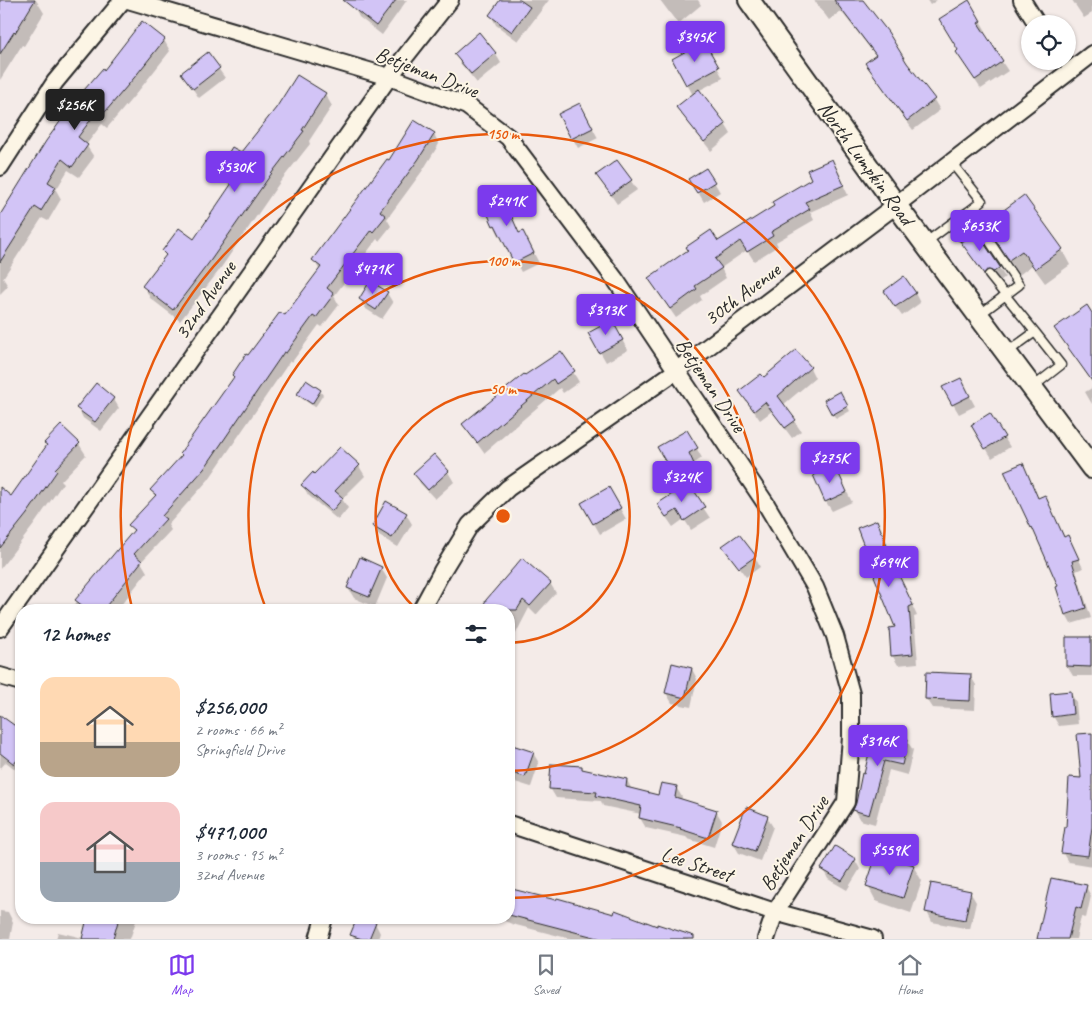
<!DOCTYPE html>
<meta charset="utf-8">
<style>
body{margin:0;font-family:Caveat,sans-serif;background:#f2f2f3;color:#1f2937;height:100vh;display:flex;flex-direction:column;font-size:19px;white-space:nowrap}
*{box-sizing:border-box;margin:0}
p{font-size:16px;color:#747a83}
.icon{flex:none;width:28px;height:28px;fill:none;stroke:currentColor;stroke-width:2;stroke-linecap:round;stroke-linejoin:round}
.map{position:relative;flex:1;overflow:hidden}
.side{position:absolute;left:15px;top:604px;width:500px;height:320px;display:flex;flex-direction:column;background:#fff;border-radius:20px;box-shadow:0 1px 4px #0004}
.side>*{flex:none}
.controls{position:absolute;left:1021px;top:15px;display:grid;gap:10px}
.controls a{display:grid;place-items:center;width:55px;height:55px;border-radius:50%;background:#fff;box-shadow:0 1px 4px #0004;font-size:25px}
.price{position:absolute;translate:-50% -42px;padding:0 11px;border-radius:5px;background:#7c3aed;color:#fff;font-size:16px;line-height:32px;filter:drop-shadow(0 1px 2px #0008)}
.price::after{content:'';position:absolute;left:50%;top:30px;width:15px;height:11px;margin-left:-8px;background:inherit;clip-path:polygon(0 0,100% 0,50% 100%)}
.price.current{background:#222;color:#fff}
ul{padding:0;list-style:none}
li{display:flex;align-items:center;gap:15px;height:125px;padding:0 25px}
li span{display:grid;place-items:center;flex:none;width:140px;height:100px;border-radius:15px;color:#555}
li>.icon{margin-inline-start:auto}
span .icon{width:60px;height:60px;fill:#fffc;stroke-width:1}
li b{font-size:21px}
h2{display:flex;justify-content:space-between;align-items:center;height:60px;padding:0 25px;font-size:21px}
.tabs{display:flex;justify-content:space-around;align-items:center;height:70px;border-top:1px solid #e0e1e3;background:#fff;font-size:14px;color:#747a83}
.tabs a{display:grid;justify-items:center;gap:2px}
.tabs .current{color:#7c3aed}
.map>svg:first-child{display:block}
.shadow{fill:#0003}
.building{fill:#d2c4f6;stroke:#2b2b2b}
.lines{fill:none;stroke-linecap:round;stroke-linejoin:round}
.service-casing{stroke:#2b2b2b;stroke-width:11}
.minor-casing{stroke:#2b2b2b;stroke-width:20}
.tertiary-casing{stroke:#2b2b2b;stroke-width:24}
.service{stroke:#fcf5e5;stroke-width:8}
.minor{stroke:#fcf5e5;stroke-width:16}
.tertiary{stroke:#fcf5e5;stroke-width:20}
.ring{fill:none;stroke:#e8590c;stroke-width:2.5}
.labels{text-anchor:middle;dominant-baseline:central;stroke-width:4;stroke-linejoin:round;paint-order:stroke}
.street-label{font-size:21px;fill:#2b2b2b;stroke:#fcf5e5}
.centre{fill:#e8590c;stroke:#fcf5e5;stroke-width:2.5}
.ring-label{font-size:15px;text-anchor:middle;font-weight:bold;fill:#e8590c;stroke:#fcf5e5;stroke-width:4;stroke-linejoin:round;paint-order:stroke}
</style>
<div class="map">
<svg width="1092" height="939" viewBox="0 0 1092 939">
<rect width="100%" height="100%" fill="#f4ebe8"/>
<filter id="ink" filterUnits="userSpaceOnUse"><feTurbulence type="fractalNoise" baseFrequency=".02" numOctaves="2"/><feDisplacementMap in="SourceGraphic" scale="10" xChannelSelector="R" yChannelSelector="G"/><feConvolveMatrix kernelMatrix="1 2 1 2 8 2 1 2 1" color-interpolation-filters="sRGB"/></filter>
<g filter="url(#ink)">
<!-- shadow -->
<path class="shadow" d="M0 0H36L44 13 24 46 22 45 0 80Z
M359 0H407L382 35 359 17 354 7Z
M502 0H549L518 41 496 25 491 15Z
M660 0H698L701 5 678 24Z
M814 0H857L934 100 940 110 913 130 872 73 876 56 841 11 829 20Z
M927 0H937L930 5Z
M1072 0H1092V13L1084 18Z
M969 2 986 31 983 33 1008 71 981 89 963 62 959 51Z
M164 40 170 51 140 89 107 128 102 124 86 145 94 157 79 177 68 170 56 190 61 199 48 221 42 218 3 278 8 286 0 294V217L104 71Z
M704 43 723 78 698 91 725 124 731 134 711 151 684 117 678 107 693 95 673 59Z
M495 53 501 63 477 83 461 64 455 54Z
M208 54 225 78 199 98 182 73Z
M325 94 332 106 309 141 310 144 280 182 218 272 180 321 150 298 144 286 166 257 163 251 194 240 232 185 226 181 219 170Z
M585 114 598 138 578 148 560 115Z
M434 134 439 144 423 170 387 219 391 226 379 241 377 239 334 296 339 305 322 327 319 325 292 362 290 361 209 479 168 525 171 530 141 562 147 572 117 610H71L94 579 134 532 130 525 156 497 151 490 183 456 235 378 233 375 285 317 320 271 314 260 389 162Z
M832 161 848 195 810 212 814 220 776 242 778 246 754 261 747 250 721 268 726 278 700 296 702 300 676 318 655 288 718 243 776 206 813 180Z
M598 176 631 181 637 190 617 204Z
M714 182 720 192 704 202 696 189Z
M482 199 528 242 539 263 521 272 501 234 499 235 494 225Z
M986 224 1062 250 1070 265 1045 283 1032 265 1019 275Z
M967 233 999 268 1005 277 1000 281 994 279 990 283 968 252Z
M387 293 393 303 382 319 366 309 360 299Z
M915 293 920 303 902 316 891 301Z
M1092 315V382L1056 329Z
M611 322 628 350 606 362 590 334Z
M810 368 815 378 783 405 801 431 792 438 772 411 760 420 740 391 764 379Z
M573 372 579 382 563 393 560 388 484 453 463 424 525 377Z
M1092 388V404L1085 392Z
M966 389 975 406 959 414 953 404Z
M320 391 323 395 315 407 301 398 298 394Z
M840 393 850 411 836 419 825 400Z
M113 398 119 408 101 431 83 418 78 408Z
M990 415 1010 447 992 458 972 425Z
M687 431 702 458 693 464 699 474 680 485 659 448Z
M46 443 79 444 86 455 61 481 63 483 33 526 0 569V489L11 497 47 446Z
M434 456 448 472 454 482 435 499 420 483 415 473Z
M359 466 365 476 342 499 348 508 338 520 308 495 303 485 315 475Z
M834 466 852 502 832 511 826 502Z
M1006 472 1027 474 1039 499 1045 496 1065 538 1068 537 1083 568 1076 571 1091 618 1071 624 1066 615 1058 588 1060 587Z
M688 485 710 518 691 530 684 519 673 527 664 514Z
M609 489 626 519 600 534 583 504Z
M406 514 412 524 398 547 379 536 373 526Z
M877 522 882 531 900 578 917 616 914 617 918 663 898 665 892 655 897 628Z
M724 546 755 557 760 567 746 577Z
M381 568 387 578 375 607 354 598 348 588Z
M550 583 556 593 536 615 529 608 509 647V610H482Z
M1067 638H1091L1092 641V676H1073L1067 666Z
M692 669 697 679 691 707 672 703 666 693Z
M970 675 976 685 975 710 932 708 926 699Z
M1070 692 1076 702 1078 724 1059 726 1053 716Z
M1 717 21 732 20 773 6 762 0 769Z
M1092 734V866L1068 862 1062 852 1082 779Z
M907 741 913 750 907 775 889 770 875 824 860 820 854 810 865 775Z
M509 745 533 753 539 763 531 787 509 780Z
M582 767 584 771 627 780 632 790 659 796 676 787 682 797 681 800 716 811 722 821 714 847 688 839 686 837 646 828 640 818 641 814 603 806 601 801 556 798 550 788Z
M767 817 773 827 760 861 739 853 733 843Z
M855 860 860 869 847 890 828 879 823 869Z
M913 866 922 881 911 913 876 901 868 886Z
M1086 887 1091 896 1086 918 1081 917 1076 939H1038Z
M509 891 512 892 686 939H571L512 924 497 918H509Z
M970 892 976 902 970 929 932 922 927 912Z
M0 911 8 912 13 922 10 939H0Z
M103 918H137L130 939H56L58 932 83 938 98 932Z
M358 918 375 923 380 933 378 939H354L352 934Z"/>
<!-- building -->
<path class="building" d="M0 0H35L15 33 14 32 0 54Z
M343 0H396L376 26Z
M500 0H520L530 7 512 32 489 15Z
M834 0H863L888 32 907 63 935 99 907 121 865 63 876 55Z
M969 0 981 21 978 23 1003 61 975 80 956 52 958 50 939 19Z
M142 21 165 39 134 78 100 118 95 114 78 137 88 145 72 167 62 159 48 182 56 187 41 211 35 207 0 262V215L46 141 78 97 103 68 104 70Z
M479 32 496 53 471 74 454 54Z
M704 41 719 67 686 85 672 59Z
M208 52 220 68 193 89 181 73Z
M297 75 326 93 302 130 304 131 274 170 211 260 173 310 142 286 166 255 162 251 179 228 194 239 234 180 218 170 232 147 241 152 276 108Z
M699 89 726 124 704 142 676 107Z
M580 103 593 128 571 139 558 114Z
M414 120 435 133 418 160 380 211 386 216 373 232 371 230 327 288 334 294 316 318 313 316 286 353 284 352 204 469 162 516 166 519 134 554 142 561 103 610H88L75 600 134 530 128 525 156 495 150 490 182 455 180 453 234 377 232 375 246 354 248 355 280 312 285 315 321 267 312 260 387 159 389 160Z
M832 159 844 185 805 202 810 209 771 232 773 236 747 252 740 241 715 259 722 268 695 286 697 289 670 309 648 278 688 250 686 247 711 230 718 241 774 206 772 202 811 179 807 170Z
M617 160 632 180 611 195 596 175Z
M706 168 715 182 697 193 688 179Z
M500 190 519 233 523 231 534 253 514 263 495 225 493 226 481 199Z
M1024 195 1063 249 1035 269 1022 251 1009 260 985 224Z
M973 227 1000 267 994 272 988 270 984 274 960 241 965 240 967 236 966 233Z
M904 276 916 293 895 307 884 291Z
M370 281 388 292 376 310 359 299Z
M1087 305 1092 313V381L1054 328Z
M612 320 623 340 599 353 588 333Z
M796 350 811 367 778 396 796 420 785 428 765 402 754 411 739 391 761 374 764 377Z
M561 351 575 371 556 384 553 379 477 443 462 424 524 374 525 375Z
M961 378 970 396 952 405 942 387Z
M306 380 321 390 312 404 297 394Z
M96 383 114 398 95 422 76 408Z
M840 391 848 406 832 415 824 400Z
M990 413 1005 437 985 449 971 425Z
M61 425 80 443 55 469 57 471 27 514 0 548V487L11 496 47 445 44 443Z
M687 430 698 448 689 453 694 464 674 476 657 447Z
M340 447 360 465 335 491 343 498 332 511 301 485 313 472 314 474Z
M434 454 449 471 428 490 413 473Z
M1023 463 1038 498 1045 495 1064 537 1068 535 1079 559 1072 561 1086 608 1065 615 1056 587 1058 586 1032 527 1031 528 1004 471Z
M835 465 847 492 825 502 813 475Z
M689 483 705 507 684 521 677 510 666 517 657 504Z
M609 487 621 508 593 524 581 503Z
M386 501 407 513 392 538 372 526Z
M877 520 895 567 913 605 909 607 913 654 891 656 889 628 895 627 874 576 875 575 857 528Z
M739 534 756 556 739 568 722 546Z
M360 557 382 567 369 597 347 588Z
M522 558 551 583 530 606 523 600 517 610H481L486 600Z
M1066 637H1091V667L1066 666Z
M672 663 692 668 685 698 665 693Z
M926 672 971 674 970 701 925 699Z
M1071 691 1073 714 1052 717 1050 693Z
M0 715 21 730V755L14 764 0 753Z
M874 732 908 739 902 765 884 761 869 815 853 810 856 803 862 773 864 774Z
M1092 733V827L1088 856 1061 853 1065 827H1066L1069 777 1081 778 1077 734Z
M509 744 534 752 525 777 509 772Z
M551 764 582 766V769L627 779 626 787 658 795 661 783 677 786 675 797 717 810 708 838 680 829 681 828 639 818 641 806 596 796 597 792 549 789Z
M746 807 768 816 755 851 732 843Z
M835 846 856 859 842 881 821 869Z
M877 853 914 865 903 898 866 886Z
M1051 878 1087 885 1081 909 1076 907 1068 939H1037Z
M931 883 971 891 965 920 925 912Z
M512 889 556 900 557 898 614 914 615 910 657 926V924L694 936V939H602L509 915V900Z
M87 918H119L113 939H82Z
M357 918H363L376 922 369 939H362L350 935Z"/>
<g class="lines">
<!-- service casing -->
<g class="service-casing">
<path id="service" d="M951 162 982 201 969 211 1019 285 979 315
M961 236 952 223 969 211
M925 243 952 223
M989 275 1035 332 1006 353
M1033 387 1061 365 1035 332"/>
</g>
<!-- minor casing -->
<g class="minor-casing">
<path id="minor" d="M128 0 389 77 467 106 508 137 615 279 766 504 815 587 835 636 851 694V737L846 802 775 912 766 939
M1022 0 1037 24
M0 167 55 82 123 0
M421 610 442 571 470 525 508 488 676 371 896 205 1092 54
M0 628 389 77 450 0
M0 676 21 682
M509 824 775 912 873 939
M318 939 324 918"/>
</g>
<!-- tertiary casing -->
<g class="tertiary-casing">
<path id="tertiary" d="M749 0 896 205 1092 468"/>
</g>
<!-- service -->
<use href="#service" class="service"/>
<!-- minor -->
<use href="#minor" class="minor"/>
<!-- tertiary -->
<use href="#tertiary" class="tertiary"/>
</g>
</g>
<!-- distance rings -->
<g class="ring">
<path d="M417 610A127 127 0 1 1 510 643"/>
<path d="M266 609A255 255 0 1 1 510 771"/>
<path d="M132 608A382 382 0 1 1 510 898"/>
</g>
<g class="labels">
<!-- street labels -->
<g class="street-label">
<text transform="translate(427 72) rotate(21)">Betjeman Drive</text>
<text transform="translate(866 163) rotate(54)">North Lumpkin Road</text>
<text transform="translate(742 294) rotate(-37)">30th Avenue</text>
<text transform="translate(205 300) rotate(-55)">32nd Avenue</text>
<text transform="translate(711 385) rotate(56)">Betjeman Drive</text>
<text transform="translate(794 843) rotate(-57)">Betjeman Drive</text>
<text transform="translate(697 864) rotate(18)">Lee Street</text>
</g>
</g>
<circle cx="503" cy="516" r="8" class="centre"/>
<g class="ring-label">
<text x="503" y="139">150 m</text>
<text x="503" y="266">100 m</text>
<text x="503" y="394">50 m</text>
</g>
</svg>
<div class="controls">
<a><svg class="icon" aria-label="locate" viewBox="0 0 24 24"><circle cx="12" cy="12" r="6"/><path d="M12 2v4M12 18v4M2 12h4M18 12h4"/></svg></a>
</div>
<b class="price" style="left:695px;top:63px">$345K</b>
<b class="price current" style="left:75px;top:131px">$256K</b>
<b class="price" style="left:235px;top:193px">$530K</b>
<b class="price" style="left:507px;top:227px">$241K</b>
<b class="price" style="left:980px;top:252px">$653K</b>
<b class="price" style="left:373px;top:295px">$471K</b>
<b class="price" style="left:606px;top:336px">$313K</b>
<b class="price" style="left:830px;top:484px">$275K</b>
<b class="price" style="left:682px;top:503px">$324K</b>
<b class="price" style="left:889px;top:588px">$694K</b>
<b class="price" style="left:878px;top:767px">$316K</b>
<b class="price" style="left:890px;top:876px">$559K</b>
<section class="side">
<h2>12 homes<svg class="icon" aria-label="filters" viewBox="0 0 24 24"><path d="M4 7h16M4 17h16"/><circle cx="9" cy="7" r="2"/><circle cx="15" cy="17" r="2"/></svg></h2>
<ul>
<li><span style="background:linear-gradient(#ffd9b3 65%,#b9a48a 0)"><svg class="icon" aria-label="home" viewBox="0 0 24 24"><path d="M3 11l9-7 9 7M6 9v11h12V9"/></svg></span><div><b>$256,000</b><p>2 rooms · 66 m²</p><p>Springfield Drive</p></div></li>
<li><span style="background:linear-gradient(#f6c9c9 60%,#9aa5b1 0)"><svg class="icon" aria-label="home" viewBox="0 0 24 24"><path d="M3 11l9-7 9 7M6 9v11h12V9"/></svg></span><div><b>$471,000</b><p>3 rooms · 95 m²</p><p>32nd Avenue</p></div></li>
</ul>
</section>
</div>
<nav class="tabs">
<a class="current"><svg class="icon" aria-label="map" viewBox="0 0 24 24"><path d="M3 6l6-2 6 2 6-2v14l-6 2-6-2-6 2zM9 4v14M15 6v14"/></svg>Map</a>
<a><svg class="icon" aria-label="saved" viewBox="0 0 24 24"><path d="M7 4h10v16l-5-4-5 4z"/></svg>Saved</a>
<a><svg class="icon" aria-label="home" viewBox="0 0 24 24"><path d="M3 11l9-7 9 7M6 9v11h12V9"/></svg>Home</a>
</nav>
